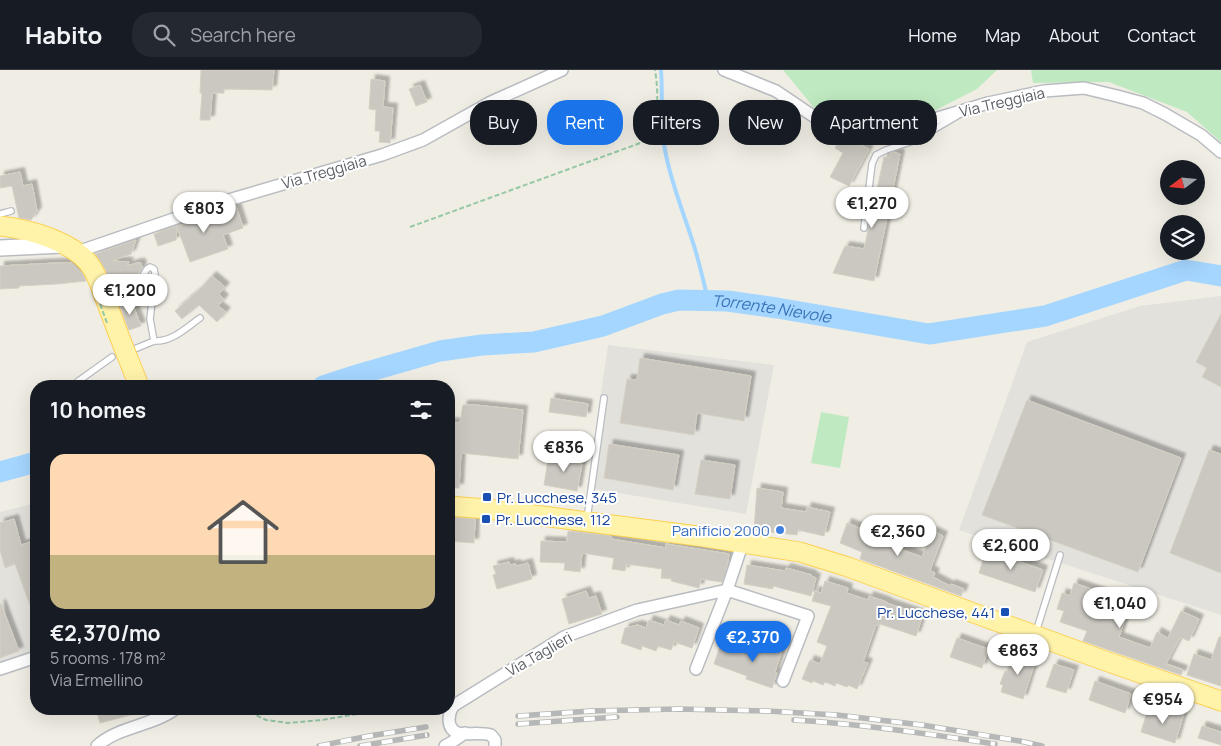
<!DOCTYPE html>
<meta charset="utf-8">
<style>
body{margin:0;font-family:Manrope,sans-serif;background:#242831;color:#f1f3f6;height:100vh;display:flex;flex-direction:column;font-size:19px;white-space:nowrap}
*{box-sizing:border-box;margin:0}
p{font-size:16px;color:#9ea1a6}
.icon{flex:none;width:28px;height:28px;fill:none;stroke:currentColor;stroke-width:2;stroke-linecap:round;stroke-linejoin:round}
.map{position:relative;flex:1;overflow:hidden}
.panel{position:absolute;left:30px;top:310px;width:425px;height:335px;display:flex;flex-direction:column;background:#171b24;border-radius:20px;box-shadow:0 5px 20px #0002}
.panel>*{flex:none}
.banner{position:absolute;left:470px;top:30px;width:475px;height:45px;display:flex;gap:10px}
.needle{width:32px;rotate:254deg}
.tools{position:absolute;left:1160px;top:90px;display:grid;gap:10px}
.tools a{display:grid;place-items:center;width:45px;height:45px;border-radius:50%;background:#171b24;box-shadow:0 5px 20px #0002;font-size:25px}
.price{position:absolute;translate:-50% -42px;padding:0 11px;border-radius:18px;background:#fff;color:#222;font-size:16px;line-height:32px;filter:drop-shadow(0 1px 2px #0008)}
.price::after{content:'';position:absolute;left:50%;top:30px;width:15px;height:11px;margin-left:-8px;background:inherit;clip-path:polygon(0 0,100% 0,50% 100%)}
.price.active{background:#1a73e8;color:#fff}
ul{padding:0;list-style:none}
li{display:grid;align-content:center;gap:10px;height:265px;padding:0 20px}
li span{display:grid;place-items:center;height:155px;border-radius:15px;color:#555}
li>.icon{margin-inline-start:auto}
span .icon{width:90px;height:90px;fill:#fffc;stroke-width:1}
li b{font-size:21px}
h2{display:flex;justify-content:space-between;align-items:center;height:60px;padding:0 20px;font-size:21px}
.tag{padding:0 18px;border-radius:20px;background:#171b24;box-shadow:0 5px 20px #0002;font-size:18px;line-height:45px}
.tag.active{background:#1a73e8;color:#fff}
header{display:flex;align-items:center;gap:30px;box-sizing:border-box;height:70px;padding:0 25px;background:#171b24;border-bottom:1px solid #363941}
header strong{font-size:24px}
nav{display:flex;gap:28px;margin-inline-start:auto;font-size:18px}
.search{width:350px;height:45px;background:#242831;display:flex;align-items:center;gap:12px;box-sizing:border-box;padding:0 18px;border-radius:20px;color:#9ea1a6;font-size:19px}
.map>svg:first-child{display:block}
.industrial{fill:#e3e1dc}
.green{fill:#bfe9c0}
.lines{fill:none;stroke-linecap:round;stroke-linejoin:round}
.stream{stroke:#a5d6ff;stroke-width:4}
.river{stroke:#a5d6ff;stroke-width:21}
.building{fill:#cbc8c1;stroke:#d5d0c2;filter:url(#shadow)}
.service-casing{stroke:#b9bcc1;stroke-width:8}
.minor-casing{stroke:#b9bcc1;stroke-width:14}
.tertiary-casing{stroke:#b9bcc1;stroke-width:18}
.primary-casing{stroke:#fcd052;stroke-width:21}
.path{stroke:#96c8a6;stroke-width:2;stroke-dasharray:5 2.5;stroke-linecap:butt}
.service{stroke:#fff;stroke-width:5.5}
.minor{stroke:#fff;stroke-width:11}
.tertiary{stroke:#fff;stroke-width:15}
.primary{stroke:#fff3aa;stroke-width:19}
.rail-casing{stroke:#b6b7b7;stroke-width:5.5}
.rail{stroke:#fff;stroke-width:4;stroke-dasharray:11;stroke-linecap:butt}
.primary-bridge-casing{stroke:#fcd052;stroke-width:21;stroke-linecap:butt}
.path-bridge{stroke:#96c8a6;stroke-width:2;stroke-dasharray:5 2.5;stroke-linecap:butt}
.primary-bridge{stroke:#fff3aa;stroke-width:19}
.transit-dot{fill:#1a4fb4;stroke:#fff;stroke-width:2}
.shop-dot{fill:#3f7fe0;stroke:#fff;stroke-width:2}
.labels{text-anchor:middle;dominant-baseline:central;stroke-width:4;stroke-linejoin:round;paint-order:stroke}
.street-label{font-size:15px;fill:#5c6066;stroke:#fff}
.transit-label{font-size:15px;fill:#164399;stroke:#fff;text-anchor:start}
.shop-label{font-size:15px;fill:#366cbe;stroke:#fff;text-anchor:end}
.water-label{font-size:16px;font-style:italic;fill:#3a75b9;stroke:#fff}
</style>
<header>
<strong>Habito</strong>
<div class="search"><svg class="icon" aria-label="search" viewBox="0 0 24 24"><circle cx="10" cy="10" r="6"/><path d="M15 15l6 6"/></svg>Search here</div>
<nav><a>Home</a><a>Map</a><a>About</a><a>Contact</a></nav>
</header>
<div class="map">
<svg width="1221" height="676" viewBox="0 0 1221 676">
<defs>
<filter id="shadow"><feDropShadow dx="4.5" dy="-4.5" stdDeviation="1" flood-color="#0004"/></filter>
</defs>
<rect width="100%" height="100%" fill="#f0eee4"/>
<!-- industrial -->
<path class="industrial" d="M1221 226V545L959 460 1027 272 1140 236Z
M608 275 774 295 746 444 587 418Z
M36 433V580L0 592V442Z"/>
<!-- green -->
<path class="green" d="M783 0H997L977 19 936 40 864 51 820 45Z
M1031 0H1221V72L1187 42 1109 12 1033 13Z
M821 342 849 347 840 398 811 393Z"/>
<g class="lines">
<!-- stream -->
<path class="stream" d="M661 0C663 27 660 54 665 80 671 114 685 146 695 179 700 196 704 213 708 230"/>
<!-- river -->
<g class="river">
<path id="s1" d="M323 316 360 304 440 281 482 275 534 272 603 256 662 234 679 230 727 231 777 238 929 264 1045 246 1186 200 1221 206"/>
<path d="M0 402 36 392"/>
</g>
</g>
<!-- building -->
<path class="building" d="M201 0H274L272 20 224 19V23H212L210 50H200L202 23H200Z
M371 9 385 11 383 37 393 38 390 73 379 72 380 61H375L376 40 369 39Z
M420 15 427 32 416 36 409 19Z
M841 66H845L869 79 849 116 830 107 843 83 835 78Z
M893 82 900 84 874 211 833 203 845 176 864 179 884 87 889 88 890 84Z
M20 102 23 116 32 114 37 141 31 150 19 148 12 116 0 118V106Z
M236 136 243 158 223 165 228 179 190 192 177 157 176 170 158 176 154 164Z
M136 170 131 184 111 191 129 192 127 196 137 193H141L142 198 137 205 119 212 124 224 117 228 105 199 95 184Z
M56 193H72L83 204 86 211 57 214 19 216V218L0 219V196Z
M212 206 225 217 219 224 224 229 218 236 226 242 217 252 199 235 182 249 175 241 199 220Z
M127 233 128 235 132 233 141 256 129 260 120 237Z
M1221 244V317L1202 307 1207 298 1196 292Z
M640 288 751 306 744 351 697 343 694 365 620 353 627 309 637 310Z
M551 328 588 334 586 347 549 342Z
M1027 330 1181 388 1138 502 982 445Z
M463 335H475L523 340 518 389 461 383 459 418H449V352L460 353Z
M609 374 679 385 673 420 604 408Z
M1209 380 1221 384V503L1170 483Z
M559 384 577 387 576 393 582 394 577 421 544 415 548 390 557 392Z
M701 390 735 395 730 429 695 424Z
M757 418 783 422 781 438 806 442 807 437 830 442 824 466 798 460 797 465 754 460Z
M449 447 475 449 474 473 449 471Z
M14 449 21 475 36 470V549H35L15 494 5 498 0 480V453Z
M847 453 870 462 867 468 922 487 933 461 943 466 930 500 935 503 933 507 950 516 951 514 964 519 961 526 860 489 862 482 840 473Z
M568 461 611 466V469L666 478V474L729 484 727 497 722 512 701 509 699 518 671 511 672 509 661 508 662 499 626 494 625 501 612 499 614 488 582 483 580 502 564 500 565 493 540 492 541 471 567 472Z
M986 480 1043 500 1035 522 979 503Z
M509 492 510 495 516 494 517 496 528 493 532 509 497 519 493 505 496 504 493 496Z
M747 495 785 501 786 498 812 505 811 506 816 508 811 526 773 516V519L744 514Z
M825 511 848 518 847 523 868 530 869 526 887 532V533L923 545 916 566 880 554 879 556 876 555 863 592 868 593 857 619 848 615 847 617 836 613 835 616 825 612 823 615 813 611 812 613 802 609 810 590 820 594 827 576 817 572 831 536 812 531 815 521 821 523Z
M1074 513 1103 523 1099 537 1126 546 1119 567 1150 578 1157 562 1168 568 1181 541 1199 549 1189 571 1180 567 1166 594 1183 600 1181 605 1083 571 1087 561 1060 552 1064 541 1057 539 1062 523 1070 526Z
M586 521 589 528 596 526 602 544 569 554 562 529Z
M0 534H1L19 581 0 588Z
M649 550 664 555 666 550 679 555 681 551 699 558 692 578 674 572 671 580 658 576 656 581 642 576 641 580 621 573 625 558 638 555 646 558Z
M1219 567H1221V616L1187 605 1194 584 1211 590Z
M957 568 988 579 982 598 950 587Z
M760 570 783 578 775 602 777 603 772 618 746 609 747 606 714 594 720 576 754 588Z
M1014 582 1036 589 1023 629 1001 622 1003 615 1000 614 1005 601 1007 602Z
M1054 594 1074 600 1066 623 1046 617Z
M1095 611 1131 624 1125 643 1089 630Z
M96 639H141L142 642 100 653Z
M1169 639 1184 643 1175 673 1141 662 1147 642 1166 648Z
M1202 656 1221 662V675L1198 668Z"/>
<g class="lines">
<!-- service casing -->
<g class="service-casing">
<path id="service" d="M0 144 11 141
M864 158 872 94 876 85 886 80 916 70 957 46
M111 237 122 231 132 223 147 199 150 197 154 199 155 204 150 249 154 271 132 280
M154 271C172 272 186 258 200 248
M77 312 112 287
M587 449 604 328
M1036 562 1060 485"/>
</g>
<!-- minor casing -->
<g class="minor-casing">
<path id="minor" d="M724 0 776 21 816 48 835 57 856 60 878 59 914 55 988 33 1044 21 1084 18 1117 26 1143 33 1165 44 1201 65 1221 82
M77 182 232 129 382 85 423 70 489 33 562 0
M0 599 36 587
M696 599 727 520 743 472
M97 676C117 657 152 656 175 639
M445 676 452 672 465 663
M495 676V670L491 665C480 662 467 665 458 663 446 659 448 644 453 636L564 567 637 540 727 520 808 546 783 611"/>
</g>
<!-- tertiary casing -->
<g class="tertiary-casing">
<path id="tertiary" d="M0 178 63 175"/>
</g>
<!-- primary casing -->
<g class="primary-casing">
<path id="primary" d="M0 156C29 159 76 172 92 198 97 206 100 215 103 223 108 236 113 250 118 263
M449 436 487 439 698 466 800 482 848 497 1100 589 1221 631"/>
</g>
<!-- path -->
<path class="path" d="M410 157 643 72C646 68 650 64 652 59 659 41 658 18 655 0
M243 639 266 650 288 653 322 650 387 639"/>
<!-- service -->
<use href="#service" class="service"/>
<!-- minor -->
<use href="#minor" class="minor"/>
<!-- tertiary -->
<use href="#tertiary" class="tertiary"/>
<!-- primary -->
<use href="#primary" class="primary"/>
<!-- rail casing -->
<g class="rail-casing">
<path id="rail" d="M518 646 590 641 678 639 767 641 837 645 922 655 1020 671 1042 676
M794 650C861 654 929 664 995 674
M518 654 617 647
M319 676 369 666 426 657
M360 676 427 665"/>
</g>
<!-- rail -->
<use href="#rail" class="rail"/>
<!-- primary-bridge casing -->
<g class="primary-bridge-casing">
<path id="primary-bridge" d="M118 263 139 316"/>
</g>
<!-- path-bridge -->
<path class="path-bridge" d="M95 220 107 253"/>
<!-- primary-bridge -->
<use href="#primary-bridge" class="primary-bridge"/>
</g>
<!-- markers -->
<g class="transit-dot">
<rect x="482" y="422" width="10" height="10" rx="2.5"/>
<rect x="481" y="444" width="10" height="10" rx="2.5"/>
<rect x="1000" y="537" width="10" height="10" rx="2.5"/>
</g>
<circle class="shop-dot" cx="780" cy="460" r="5"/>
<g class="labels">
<!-- street labels -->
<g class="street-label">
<text transform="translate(1002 32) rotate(-13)">Via Treggiaia</text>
<text transform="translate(324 102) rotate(-16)">Via Treggiaia</text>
<text transform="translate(539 584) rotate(-30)">Via Taglieri</text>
</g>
<!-- transit labels -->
<g class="transit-label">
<text x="497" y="427">Pr. Lucchese, 345</text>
<text x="496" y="449">Pr. Lucchese, 112</text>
<text x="995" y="542" text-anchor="end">Pr. Lucchese, 441</text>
</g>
<!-- shop labels -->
<g class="shop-label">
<text x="770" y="460">Panificio 2000</text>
</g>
<!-- water labels -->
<g class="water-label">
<text stroke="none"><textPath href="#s1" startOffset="461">Torrente Nievole</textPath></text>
</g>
</g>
</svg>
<div class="tools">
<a><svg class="needle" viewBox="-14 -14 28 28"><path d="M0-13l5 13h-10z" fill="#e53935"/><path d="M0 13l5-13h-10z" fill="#9ea1a6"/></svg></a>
<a><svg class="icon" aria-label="layers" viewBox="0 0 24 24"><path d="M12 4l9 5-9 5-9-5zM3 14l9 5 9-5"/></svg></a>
</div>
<b class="price" style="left:872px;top:159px">€1,270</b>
<b class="price" style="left:204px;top:164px">€803</b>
<b class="price" style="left:130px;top:246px">€1,200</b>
<b class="price" style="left:564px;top:403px">€836</b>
<b class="price" style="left:898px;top:487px">€2,360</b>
<b class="price" style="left:1011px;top:501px">€2,600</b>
<b class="price" style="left:1120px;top:559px">€1,040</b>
<b class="price active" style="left:753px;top:593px">€2,370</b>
<b class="price" style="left:1018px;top:606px">€863</b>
<b class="price" style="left:1163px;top:655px">€954</b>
<div class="banner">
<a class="tag">Buy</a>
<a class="tag active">Rent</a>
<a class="tag">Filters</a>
<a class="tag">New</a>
<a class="tag">Apartment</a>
</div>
<section class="panel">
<h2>10 homes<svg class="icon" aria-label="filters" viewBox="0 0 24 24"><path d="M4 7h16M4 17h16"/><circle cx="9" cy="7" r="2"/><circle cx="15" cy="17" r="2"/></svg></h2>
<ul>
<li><span style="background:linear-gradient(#ffd9b3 65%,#c2b280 0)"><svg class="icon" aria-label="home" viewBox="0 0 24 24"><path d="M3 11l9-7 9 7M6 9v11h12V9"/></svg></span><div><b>€2,370/mo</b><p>5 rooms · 178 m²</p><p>Via Ermellino</p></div></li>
</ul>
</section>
</div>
